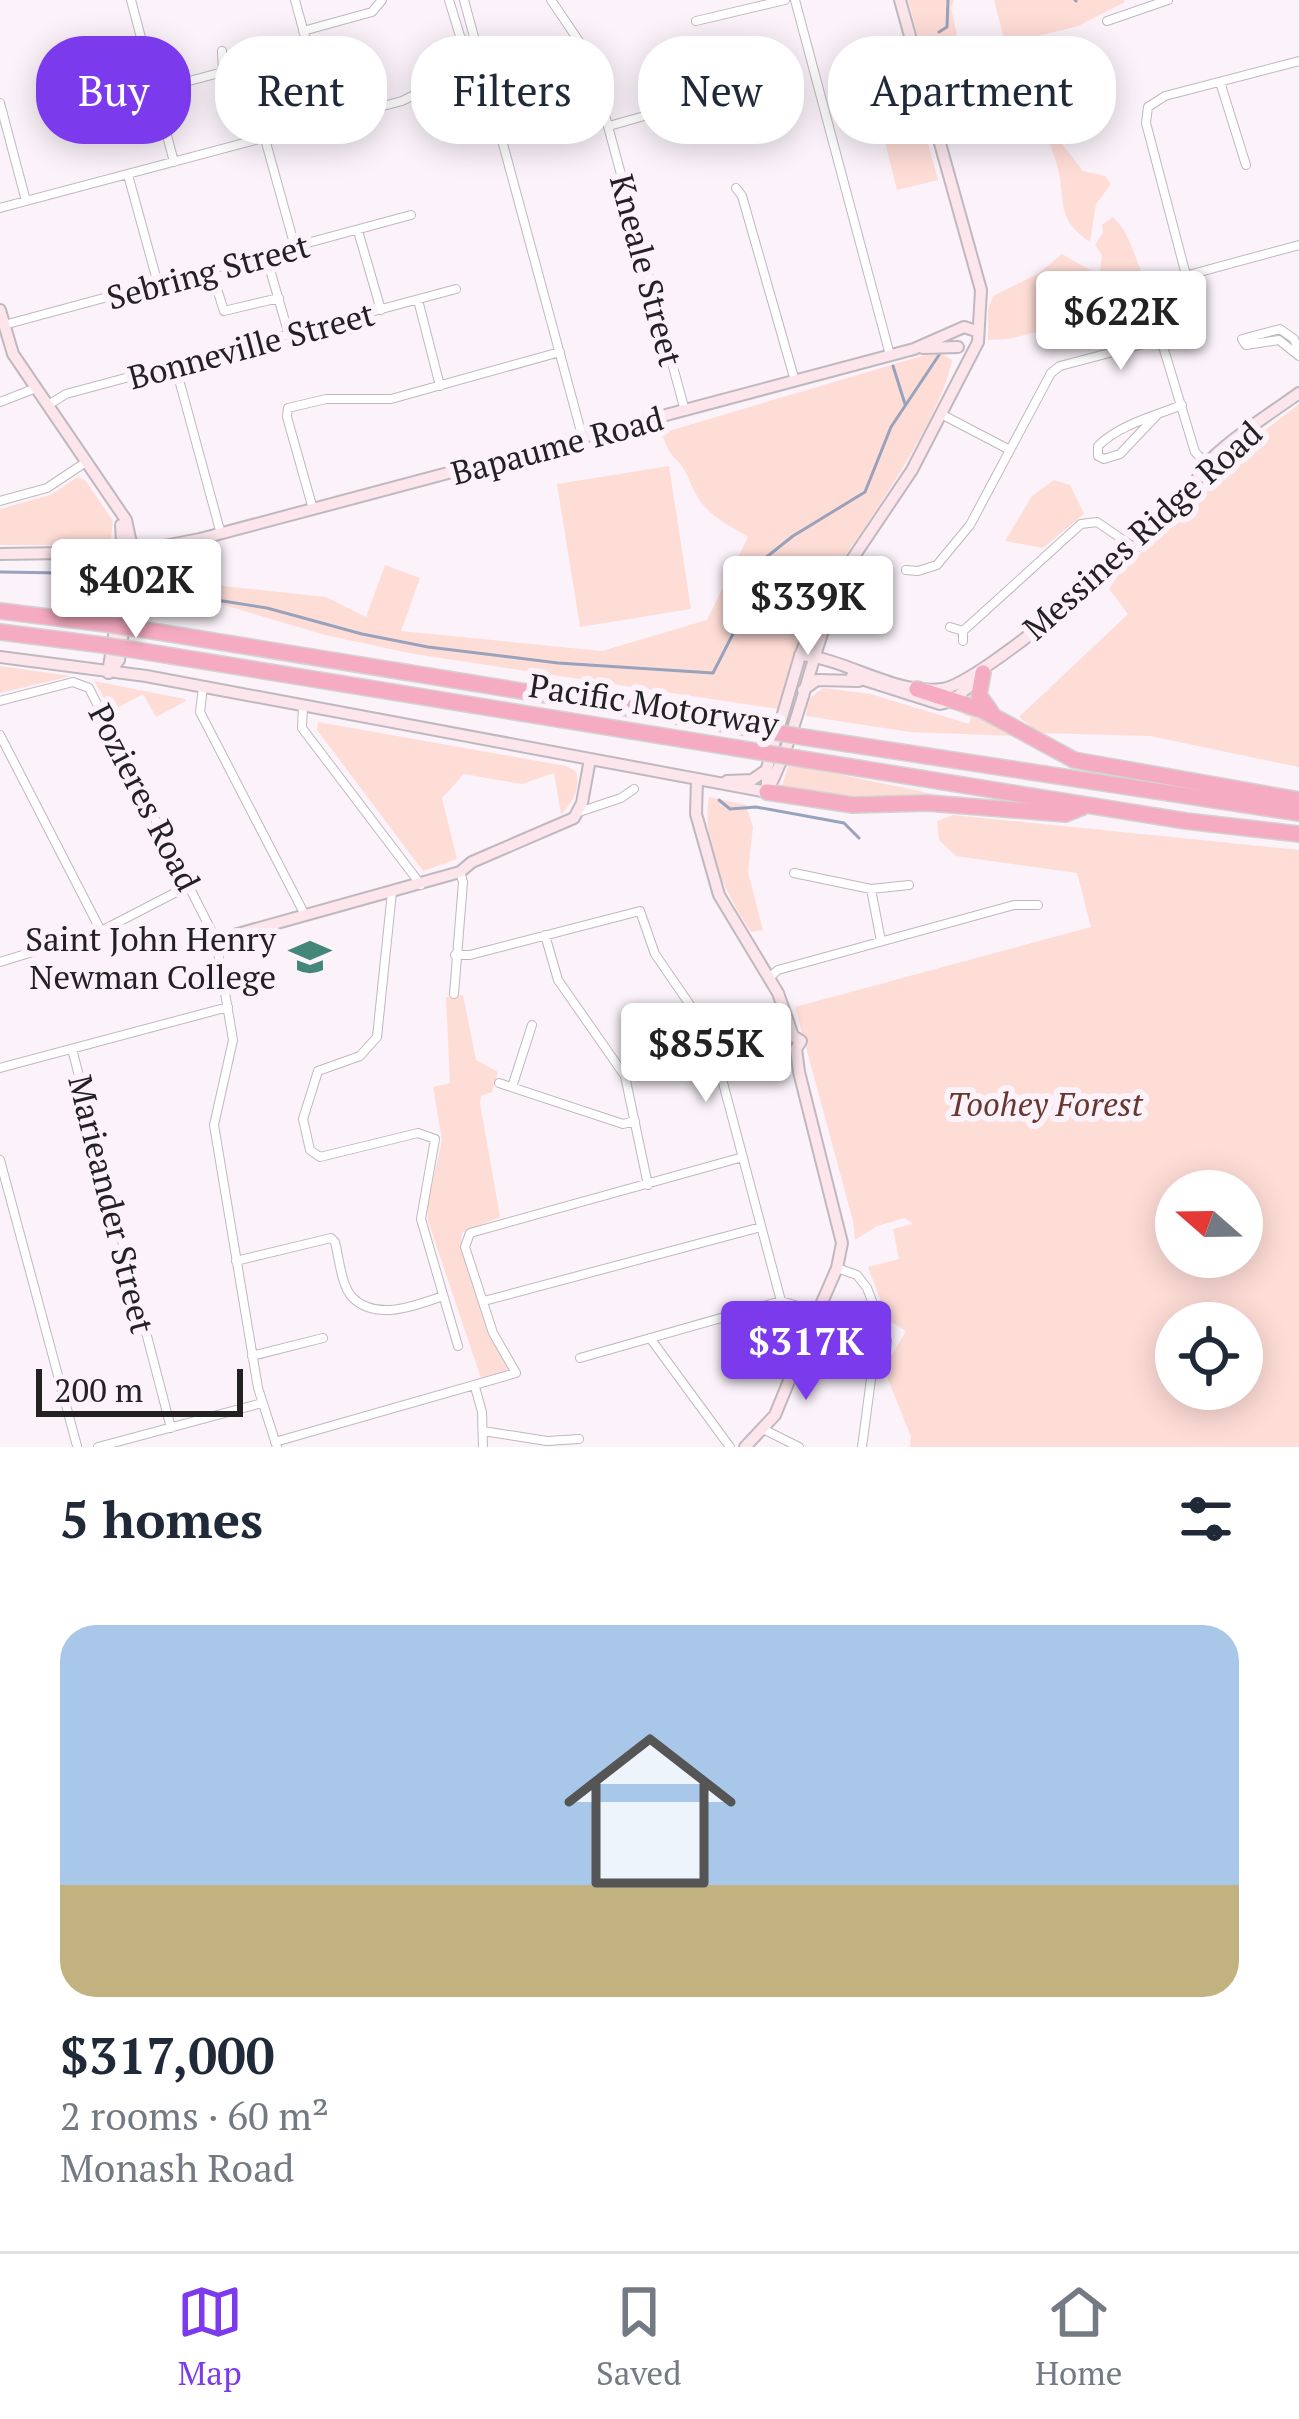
<!DOCTYPE html>
<meta charset="utf-8">
<style>
body{margin:0;font-family:"PT Serif",serif;background:#f2f2f3;color:#1f2937;height:100vh;display:flex;flex-direction:column;font-size:45px;white-space:nowrap}
*{box-sizing:border-box;margin:0}
p{font-size:39px;color:#747a83}
.icon{flex:none;width:66px;height:66px;fill:none;stroke:currentColor;stroke-width:2;stroke-linecap:round;stroke-linejoin:round}
.map{position:relative;height:1447px;overflow:hidden}
.drawer{display:flex;flex-direction:column;background:#fff;flex:1}
.drawer>*{flex:none}
.guide{position:absolute;left:36px;top:36px;width:1227px;height:108px;display:flex;gap:24px}
.needle{width:78px;rotate:290deg}
.fabs{position:absolute;left:1155px;top:1170px;display:grid;gap:24px}
.fabs a{display:grid;place-items:center;width:108px;height:108px;border-radius:50%;background:#fff;box-shadow:0 6px 30px #0003;font-size:60px}
.scale{position:absolute;left:36px;bottom:30px;width:207px;box-sizing:border-box;padding-left:12px;border:6px solid #242123;border-top:0;font-size:33px;line-height:42px;white-space:nowrap;color:#242123;-webkit-text-stroke:9px #fbf2fa;paint-order:stroke}
.price{position:absolute;translate:-50% -102px;padding:0 27px;border-radius:12px;background:#fff;color:#222;font-size:39px;line-height:78px;filter:drop-shadow(0 3px 6px #0008)}
.price::after{content:'';position:absolute;left:50%;top:72px;width:36px;height:27px;margin-left:-18px;background:inherit;clip-path:polygon(0 0,100% 0,50% 100%)}
.price.current{background:#7c3aed;color:#fff}
ul{padding:0;list-style:none}
li{display:grid;align-content:center;gap:24px;height:636px;padding:0 60px}
li span{display:grid;place-items:center;height:372px;border-radius:36px;color:#555}
li>.icon{margin-inline-start:auto}
span .icon{width:216px;height:216px;fill:#fffc;stroke-width:1}
li b{font-size:51px}
h2{display:flex;justify-content:space-between;align-items:center;height:144px;padding:0 60px;font-size:51px}
.pill{padding:0 42px;border-radius:48px;background:#fff;box-shadow:0 6px 30px #0003;font-size:42px;line-height:108px}
.pill.current{background:#7c3aed;color:#fff}
.menu{display:flex;justify-content:space-around;align-items:center;height:168px;border-top:3px solid #e0e1e3;background:#fff;font-size:33px;color:#747a83}
.menu a{display:grid;justify-items:center;gap:6px}
.menu .current{color:#7c3aed}
.map>svg:first-child{display:block}
.green{fill:#ffddd7;fill-rule:evenodd}
.lines{fill:none;stroke-linecap:round;stroke-linejoin:round}
.stream{stroke:#98a2bd;stroke-width:3}
.secondary-tunnel{stroke:#d0c8cf;stroke-width:10;stroke-dasharray:10 5;stroke-linecap:butt}
.street-casing{stroke:#c0b8bf;stroke-width:10}
.secondary-casing{stroke:#c0b8bf;stroke-width:14}
.highway-casing{stroke:#d3d3d3;stroke-width:18}
.street{stroke:#fff;stroke-width:8}
.secondary{stroke:#fce6ec;stroke-width:10}
.highway{stroke:#f5abc1;stroke-width:15}
.highway-bridge-casing{stroke:#d3d3d3;stroke-width:18;stroke-linecap:butt}
.highway-bridge{stroke:#f5abc1;stroke-width:15}
.labels{text-anchor:middle;dominant-baseline:central;stroke-width:12;stroke-linejoin:round;paint-order:stroke}
.street-label{font-size:33px;fill:#242123;stroke:#fbf2fa}
.poi-label{font-size:33px;fill:#242123;stroke:#fbf2fa;text-anchor:end}
.park-label{font-size:33px;font-style:italic;fill:#683730;stroke:#fbf2fa}
</style>
<div class="map">
<svg width="1299" height="1447" viewBox="0 0 1299 1447">
<rect width="100%" height="100%" fill="#fbf2fa"/>
<!-- green -->
<path class="green" d="M908 0H954L951 8 957 35 942 40 945 64 927 70Z
M994 0H1124L1125 2 1078 26 1015 42 1014 51 1007 59 1000 45 1005 43Z
M916 100 938 180 897 190 877 110Z
M1043 119 1083 171 1105 176 1111 184 1096 204 1090 242C1054 217 1067 201 1057 165 1053 147 1044 137 1043 119Z
M1113 217C1137 239 1134 274 1157 294L1144 302 1115 303 1071 324 1008 339 988 340V309L993 296 1038 274 1062 254 1092 271H1100L1102 255 1095 245 1103 232 1102 225Z
M942 354 952 360C939 427 856 539 816 598L805 620 778 709 414 654 325 635 167 588 156 569 167 560 202 554 209 564 214 585 326 597 372 620 366 617 385 565 420 578 401 631 602 651 707 620 748 537C715 517 702 513 687 475 680 458 669 460 662 433L925 355Z
M1299 404V767L1150 736 1039 733 1019 717 1128 614 1109 589 1120 572 1196 502 1223 463Z
M669 466 691 609 580 627 557 484Z
M78 477 86 481 113 521 111 538 100 545H0V509L50 495Z
M1054 480 1070 485 1084 514 1043 548 1005 541 1032 496Z
M0 666 71 676 0 693Z
M94 681 185 699 186 701 156 717 143 694 112 711Z
M823 688 871 694 969 724 971 717 962 714 971 711 1015 736 910 732 806 716 808 699Z
M318 722 566 766 576 771C581 787 573 803 561 814L554 773 522 784 464 774 442 798 457 859 423 871 317 730Z
M789 764 938 795 939 798 839 797 781 788Z
M709 797 746 805 753 827 748 872 763 930 751 932C726 894 701 844 709 797Z
M953 815 1299 850V1447H910L911 1437 884 1369 906 1331 888 1320 868 1267 899 1259 893 1229 913 1224 905 1218 877 1226 855 1240 853 1221 795 1007 1091 927 1077 873 956 856 939 840 937 821ZM1176 1191H1242V1257H1176ZM1176 1323H1242V1389H1176Z
M463 995 476 1060 498 1072 492 1092 481 1096 480 1103 500 1217 462 1233 461 1244 489 1337 510 1365 505 1373 481 1378 428 1221 427 1206 442 1140 433 1087 450 1083 446 997Z"/>
<g class="lines">
<!-- stream -->
<path class="stream" d="M1075 0 1076 1
M939 32 947 27 948 0
M893 366 905 404
M0 572 63 573 101 580
M153 590 267 608 362 634 428 647 558 663 713 673 737 626 741 595 750 577 764 559 793 536 865 492 891 427 939 355
M719 800 730 809 756 807 844 823 859 838"/>
<!-- secondary-tunnel -->
<path class="secondary-tunnel" d="M119 603 124 575
M127 604 132 576"/>
<!-- street casing -->
<g class="street-casing">
<path id="street" d="M131 0 174 162
M295 0 328 121
M449 0 460 36 480 67
M464 0 583 439
M551 0 589 56 685 411
M795 0 890 355
M696 21 785 0
M1107 21 1168 0
M303 31 372 12 382 0
M222 51 223 72 232 87
M484 73 583 45
M1220 82 1246 165
M155 90 223 72
M0 103 26 201
M609 126 694 102 709 104
M265 139 295 247
M128 175 158 284
M736 188 742 196 795 381
M0 208 402 101 418 93
M358 231 381 310
M266 256 289 335
M211 270 224 311 279 298
M1186 275 1146 123 1148 107 1165 96 1299 61
M1148 286 1299 245
M418 300 440 386
M4 325 411 215
M1299 351 1294 339 1280 329 1242 339 1246 345 1279 340 1299 356
M175 365 221 534
M0 402 36 388
M48 405 66 394 456 289
M941 414 1008 449
M1157 415 1120 454 1104 459 1098 456V446C1119 425 1154 416 1182 405
M0 501 47 488 86 462
M313 509 287 417 288 408 326 399H391L560 352
M906 570 918 571 937 565 970 525 1051 373 1060 366 1151 342 1162 343 1195 452 1206 463
M950 627 963 631V641
M963 631 1081 524 1097 522 1132 546
M203 687 200 712 305 915
M0 701 73 682 89 688 216 940 233 1040 214 1125 258 1388 277 1447
M303 706 302 728 421 885
M0 735 101 931
M579 812 621 798 634 789
M794 873 871 889 909 885
M871 889 881 941
M392 892 377 1037 360 1056 318 1071 303 1119 310 1150 320 1157 418 1133 435 1139 421 1219 458 1346
M545 935 558 980 625 1076 648 1185
M455 955H470L640 911 655 954 710 1034 781 1301
M0 962 101 931 190 885
M769 978 778 970 1014 905H1038
M454 994 463 882 460 872
M72 1049 171 1428
M718 1064 787 1045
M0 1068 228 1007
M499 1083 623 1124 635 1121
M512 1087 532 1025
M0 1160 77 1446
M236 1261 331 1238 335 1242C339 1257 341 1285 352 1297 376 1322 417 1305 443 1296
M837 1268 857 1275 867 1288 887 1340 886 1349 871 1379 862 1447
M484 1301 761 1227
M650 1338 730 1447
M252 1356 323 1338
M580 1358 781 1301 811 1310
M475 1387 482 1412 483 1447
M765 1430 799 1447
M483 1431 547 1441 579 1439
M275 1442 516 1373 493 1333 465 1247 470 1233 743 1157
M98 1447 262 1403"/>
</g>
<!-- secondary casing -->
<g class="secondary-casing">
<path id="secondary" d="M0 310 13 354 126 520 133 552 132 576
M923 348 958 347
M121 525 124 575
M0 554 133 552 200 539 914 349 964 327 976 331
M125 562 168 557 197 541
M800 655C848 659 893 695 942 689 981 684 1148 539 1180 504 1193 491 1199 471 1211 459 1237 434 1270 414 1299 393
M0 657 146 676 767 792
M108 673 119 603
M109 673 119 660 127 604
M852 676 940 704 952 701 972 684
M803 690 817 680 859 681
M697 779 696 814 719 895 778 993 793 1036 801 1041 796 1049 799 1072 842 1243 837 1268 820 1307 824 1317 814 1320 775 1415 745 1447
M727 781 752 780 765 771
M767 792V768L800 656 818 610 912 470 978 342 981 290 900 0
M767 792C802 724 811 646 844 578
M216 940 460 872 472 862 574 818 582 803 590 759"/>
</g>
<!-- highway casing -->
<g class="highway-casing">
<path id="highway" d="M0 611 106 624
M140 629 768 731
M0 632 103 645
M135 650 761 752
M983 673 979 695 991 712
M917 689 982 710 1074 760 1299 800
M803 737 1299 813
M796 758 1186 821 1299 834
M767 792 853 805 928 803 1065 814 1083 807"/>
</g>
<!-- street -->
<use href="#street" class="street"/>
<!-- secondary -->
<use href="#secondary" class="secondary"/>
<!-- highway -->
<use href="#highway" class="highway"/>
<!-- highway-bridge casing -->
<g class="highway-bridge-casing">
<path id="highway-bridge" d="M106 624 140 629
M103 645 135 650
M768 731 803 737
M761 752 796 758"/>
</g>
<!-- highway-bridge -->
<use href="#highway-bridge" class="highway-bridge"/>
</g>
<!-- icons -->
<defs>
<g id="university-bare" transform="scale(3.24)"><path d="M0-5L7-2L0 1L-7-2ZM-4 1L0 2.5L4 1V4Q0 6-4 4Z" fill="#43877a" stroke="#fbf2fa" stroke-width="2.5" paint-order="stroke"/></g>
</defs>
<g fill-rule="evenodd">
<use href="#university-bare" x="310" y="957"/>
</g>
<g class="labels">
<!-- street labels -->
<g class="street-label">
<text transform="translate(647 270) rotate(75)">Kneale Street</text>
<text transform="translate(208 271) rotate(-15)">Sebring Street</text>
<text transform="translate(251 345) rotate(-15)">Bonneville Street</text>
<text transform="translate(557 445) rotate(-15)">Bapaume Road</text>
<text transform="translate(1142 530) rotate(-42)">Messines Ridge Road</text>
<text transform="translate(654 704) rotate(9)">Pacific Motorway</text>
<text transform="translate(145 797) rotate(63)">Pozieres Road</text>
<text transform="translate(112 1204) rotate(76)">Marieander Street</text>
</g>
<!-- poi labels -->
<g class="poi-label">
<text x="276" y="938">Saint John Henry<tspan x="276" dy="38">Newman College</tspan></text>
</g>
<!-- park labels -->
<g class="park-label">
<text x="1045" y="1103">Toohey Forest</text>
</g>
</g>
</svg>
<div class="fabs">
<a><svg class="needle" viewBox="-14 -14 28 28"><path d="M0-13l5 13h-10z" fill="#e53935"/><path d="M0 13l5-13h-10z" fill="#747a83"/></svg></a>
<a><svg class="icon" aria-label="locate" viewBox="0 0 24 24"><circle cx="12" cy="12" r="6"/><path d="M12 2v4M12 18v4M2 12h4M18 12h4"/></svg></a>
</div>
<div class="scale">200 m</div>
<b class="price" style="left:1121px;top:373px">$622K</b>
<b class="price" style="left:136px;top:641px">$402K</b>
<b class="price" style="left:808px;top:658px">$339K</b>
<b class="price" style="left:706px;top:1105px">$855K</b>
<b class="price current" style="left:806px;top:1403px">$317K</b>
<div class="guide">
<a class="pill current">Buy</a>
<a class="pill">Rent</a>
<a class="pill">Filters</a>
<a class="pill">New</a>
<a class="pill">Apartment</a>
</div>
</div>
<section class="drawer">
<h2>5 homes<svg class="icon" aria-label="filters" viewBox="0 0 24 24"><path d="M4 7h16M4 17h16"/><circle cx="9" cy="7" r="2"/><circle cx="15" cy="17" r="2"/></svg></h2>
<ul>
<li><span style="background:linear-gradient(#a9c7e8 70%,#c2b280 0)"><svg class="icon" aria-label="home" viewBox="0 0 24 24"><path d="M3 11l9-7 9 7M6 9v11h12V9"/></svg></span><div><b>$317,000</b><p>2 rooms · 60 m²</p><p>Monash Road</p></div></li>
</ul>
</section>
<nav class="menu">
<a class="current"><svg class="icon" aria-label="map" viewBox="0 0 24 24"><path d="M3 6l6-2 6 2 6-2v14l-6 2-6-2-6 2zM9 4v14M15 6v14"/></svg>Map</a>
<a><svg class="icon" aria-label="saved" viewBox="0 0 24 24"><path d="M7 4h10v16l-5-4-5 4z"/></svg>Saved</a>
<a><svg class="icon" aria-label="home" viewBox="0 0 24 24"><path d="M3 11l9-7 9 7M6 9v11h12V9"/></svg>Home</a>
</nav>
